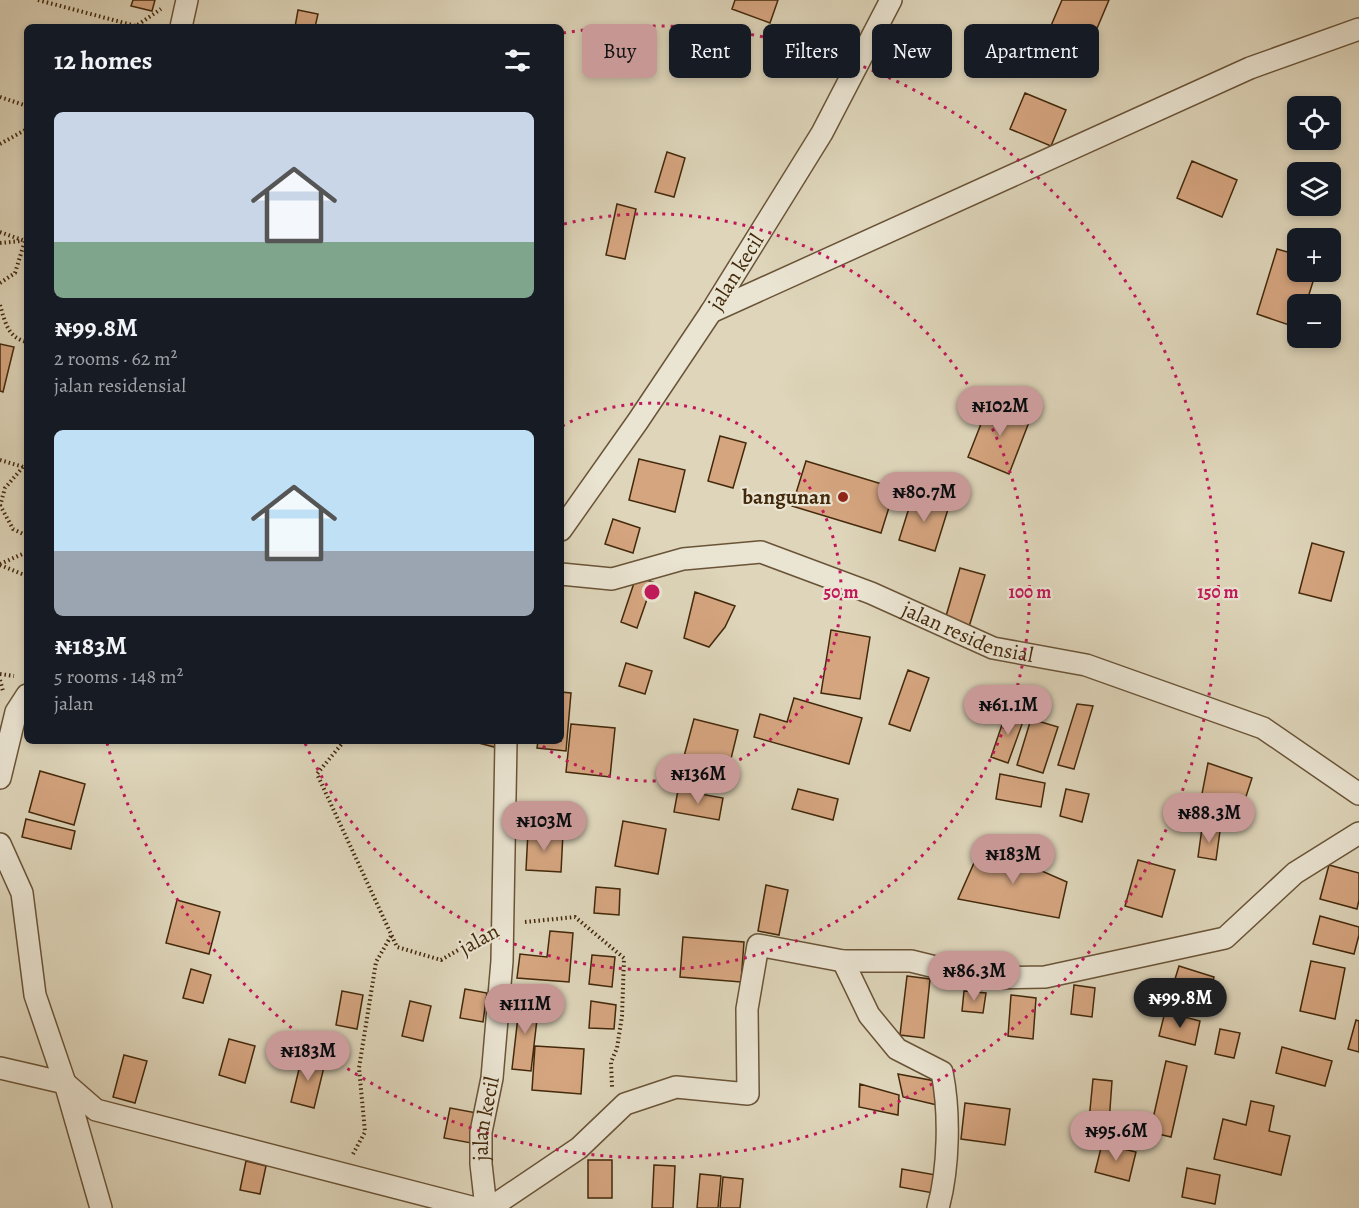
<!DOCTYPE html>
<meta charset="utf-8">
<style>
body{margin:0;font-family:Alegreya,serif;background:#242831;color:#f1f3f6;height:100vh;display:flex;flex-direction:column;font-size:22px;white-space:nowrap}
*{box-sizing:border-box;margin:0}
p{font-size:20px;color:#9ea1a6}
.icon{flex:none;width:33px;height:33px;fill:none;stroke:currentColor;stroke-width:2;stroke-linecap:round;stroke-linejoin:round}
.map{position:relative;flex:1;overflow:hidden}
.drawer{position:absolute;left:24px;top:24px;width:540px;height:720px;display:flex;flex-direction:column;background:#171b24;border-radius:9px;box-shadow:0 3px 9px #0003}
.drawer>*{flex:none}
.banner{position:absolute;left:582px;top:24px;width:570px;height:54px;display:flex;gap:12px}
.tools{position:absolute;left:1287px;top:96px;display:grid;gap:12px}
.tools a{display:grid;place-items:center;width:54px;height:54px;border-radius:9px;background:#171b24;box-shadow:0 3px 9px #0003;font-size:30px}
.price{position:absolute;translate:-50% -51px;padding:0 14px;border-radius:21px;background:#c59692;color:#111;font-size:20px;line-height:39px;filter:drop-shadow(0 2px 3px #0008)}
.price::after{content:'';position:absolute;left:50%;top:36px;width:18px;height:14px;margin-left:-9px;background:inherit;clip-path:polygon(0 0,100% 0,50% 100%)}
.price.active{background:#222;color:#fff}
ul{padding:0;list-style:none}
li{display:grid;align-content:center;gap:12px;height:318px;padding:0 30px}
li span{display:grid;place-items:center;height:186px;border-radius:9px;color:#555}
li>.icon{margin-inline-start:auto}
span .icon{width:108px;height:108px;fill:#fffc;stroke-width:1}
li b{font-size:26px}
h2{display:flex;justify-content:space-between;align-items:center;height:72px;padding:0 30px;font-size:26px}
.pill{padding:0 21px;border-radius:9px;background:#171b24;box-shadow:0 3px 9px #0003;font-size:21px;line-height:54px}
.pill.active{background:#c59692;color:#111}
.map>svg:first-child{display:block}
.building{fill:#d5a580;stroke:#43290b;stroke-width:1.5}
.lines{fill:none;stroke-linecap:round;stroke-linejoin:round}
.minor-casing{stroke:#6a5437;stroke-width:24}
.path{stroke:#43290b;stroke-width:4;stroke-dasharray:1.5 3;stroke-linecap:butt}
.minor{stroke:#eae4d2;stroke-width:21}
.ring{fill:none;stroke:#c2185b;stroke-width:3;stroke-dasharray:3 6}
.poi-dot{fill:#8f2418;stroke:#eae4d2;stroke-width:2}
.labels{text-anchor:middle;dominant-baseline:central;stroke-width:4.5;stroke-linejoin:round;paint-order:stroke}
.street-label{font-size:21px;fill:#43290b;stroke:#eae4d2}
.poi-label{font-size:21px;font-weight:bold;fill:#43290b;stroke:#eae4d2;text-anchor:end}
.centre{fill:#c2185b;stroke:#eae4d2;stroke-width:3}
.ring-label{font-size:18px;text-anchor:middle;font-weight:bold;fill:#c2185b;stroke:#eae4d2;stroke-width:4.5;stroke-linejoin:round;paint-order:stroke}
</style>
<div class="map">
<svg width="1359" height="1208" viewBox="0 0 1359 1208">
<rect width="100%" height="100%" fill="#ded5ba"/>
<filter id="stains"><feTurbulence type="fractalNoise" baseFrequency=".00333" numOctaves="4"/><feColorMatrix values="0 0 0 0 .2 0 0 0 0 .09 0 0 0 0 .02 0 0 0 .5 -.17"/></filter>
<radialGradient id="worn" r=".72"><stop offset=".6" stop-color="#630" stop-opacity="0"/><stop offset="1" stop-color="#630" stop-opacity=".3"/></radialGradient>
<!-- building -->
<path class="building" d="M133 0H155L152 11 131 6Z
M735 0H778L770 23 732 9Z
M1062 0H1109L1084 59 1044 42Z
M298 10 318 14 315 27H295Z
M1025 93 1066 110 1051 146 1010 129Z
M667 152 685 158 674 197 655 192Z
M1192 161 1237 180 1222 217 1177 198Z
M617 204 636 209 625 259 606 255Z
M1277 249 1298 255V272H1316L1306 304H1298V328L1257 314Z
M0 344 14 347 3 392 0 391Z
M990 401 1031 417 1009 474 968 457Z
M720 436 746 443 733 488 708 481Z
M639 459 685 470 675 512 629 500Z
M806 461 895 488 881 533 792 506Z
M913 495 949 506 935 551 899 540Z
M613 519 640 528 633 553 605 544Z
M1312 543 1344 552 1331 601 1299 593Z
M960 568 985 575 968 630 944 623Z
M636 577 653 582 637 628 621 622Z
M695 592 735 606 725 627 709 647 684 638Z
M831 630 870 637 860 699 821 693Z
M626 663 652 671 645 694 619 686Z
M908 670 929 678 910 731 889 724Z
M561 692 571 693 566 751 537 748 538 741H561Z
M794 698 862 718 849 764 754 737 760 714 787 722Z
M1077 704 1093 706 1074 769 1058 765Z
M1007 710 1025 716 1008 763 991 757Z
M694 719 738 730 728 771 683 760Z
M1031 719 1058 727 1043 773 1017 765Z
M571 724 615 728 610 777 566 772Z
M471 741H500L498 748Z
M1208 763 1252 778 1241 812 1200 804Z
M40 771 85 784 74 825 29 812Z
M1000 774 1045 783 1041 807 996 799Z
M798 789 838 799 833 820 792 809Z
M1066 789 1089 794 1082 822 1060 816Z
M678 790 723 798 719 820 674 812Z
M26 819 75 831 71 849 22 837Z
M623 821 666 829 658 874 615 866Z
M1202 828 1220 831 1216 860 1198 857Z
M528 831 563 833 561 872 526 870Z
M982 845 1067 882 1059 918 958 899Z
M1138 860 1175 870 1162 917 1125 906Z
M1329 865 1359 873V900L1357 909 1320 899Z
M766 885 788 890 779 935 758 931Z
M596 887 620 889 619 915 594 913Z
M177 900 220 912 209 954 166 943Z
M1320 916 1359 927V935L1354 954 1313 944Z
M550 931 573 933 569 982 517 978 520 954 547 957Z
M683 937 744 942 741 982 680 977Z
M592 955 615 957 612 987 589 984Z
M1311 961 1345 968 1335 1019 1300 1011Z
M1179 966 1214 977 1206 1004 1171 992Z
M191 969 211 975 203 1003 183 998Z
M907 976 930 979 924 1038 900 1035Z
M1074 985 1095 988 1092 1017 1071 1014Z
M465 989 487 993 483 1022 460 1018Z
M342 991 363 995 357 1029 336 1025Z
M964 991 986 993 983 1013 962 1011Z
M1011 995 1036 998 1033 1039 1008 1036Z
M520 999 539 1002 531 1071 512 1069Z
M410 1001 431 1006 423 1041 402 1036Z
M591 1001 616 1005 614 1029 589 1028Z
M1165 1012 1200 1021 1195 1045 1159 1036Z
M1356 1020 1359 1021V1052L1348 1049Z
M1220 1029 1240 1033 1234 1058 1215 1054Z
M229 1039 255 1046 245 1083 219 1075Z
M535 1046 584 1049 581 1094 532 1090Z
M1282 1047 1332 1061 1325 1086 1276 1073Z
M124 1055 147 1061 135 1103 113 1097Z
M302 1057 325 1063 314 1108 291 1102Z
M1166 1061 1187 1066 1171 1137 1150 1132Z
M898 1074 935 1081 937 1105 903 1097Z
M1093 1079 1112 1081 1109 1123 1089 1120Z
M860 1084 899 1095 898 1115 859 1107Z
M1251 1101 1274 1106 1269 1131 1290 1136 1281 1175 1214 1159 1223 1119 1246 1125Z
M965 1103 1010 1109 1005 1145 961 1139Z
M450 1108 477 1113 471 1143 444 1138Z
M1102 1144 1136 1152 1129 1181 1095 1172Z
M588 1160H612V1198H588Z
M246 1161 266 1166 260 1194 240 1190Z
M654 1165 675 1166 673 1208H652Z
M1187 1168 1220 1175 1215 1204 1182 1197Z
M902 1169 936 1175 933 1193 900 1187Z
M700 1174 721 1176 718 1208H697Z
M723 1177 743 1179 740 1208H720Z"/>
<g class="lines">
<!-- minor casing -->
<g class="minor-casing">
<g id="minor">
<path d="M181 27 187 0"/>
<path d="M711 312 1250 68 1359 29"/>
<path id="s1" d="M561 530 638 421 711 312 822 133 891 0"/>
<path id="s2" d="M561 574 612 579 683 559 761 552 871 593 993 648 1086 665 1263 728 1359 794"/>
<path d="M0 778 16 712 27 695"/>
<path d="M0 844 22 893 35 995 65 1083"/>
<path d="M843 961 869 1015 897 1049 942 1072C950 1112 949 1168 938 1208"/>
<path d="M0 1068 65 1083"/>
<path d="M101 1208 65 1083 96 1110 475 1208"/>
<path id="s3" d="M486 1208 481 1164V1132L492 1078 502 961 506 741"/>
<path d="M490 1208 579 1148 625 1104 676 1087 748 1094 747 1009 758 945 843 961H911L980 978 1045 977 1225 938 1295 873 1359 833"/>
</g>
</g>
<!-- path -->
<path class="path" d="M38 0 136 26 161 9
M0 97 27 106
M0 144 27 129
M0 232 25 241
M0 243 21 241
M0 283 15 273 27 234
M0 305C5 322 8 338 27 342
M0 460 27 468
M0 505 13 529 27 536
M0 506 5 488 23 467
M0 564 27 552
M0 565 27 576
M0 674 14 676
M0 680 3 691
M344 741 317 774 397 947 441 960 479 938
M525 922 575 917 624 958 622 1016 617 1048 611 1062 612 1087
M353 1154 365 1132 359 1068 376 962 391 936"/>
<!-- minor -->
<use href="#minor" class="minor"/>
</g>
<!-- distance rings -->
<g class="ring">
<path d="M562 426A189 189 0 1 1 537 742"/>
<path d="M564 224A378 378 0 1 1 305 743"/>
<path d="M563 33A566 566 0 1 1 107 743"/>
</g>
<!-- markers -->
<circle class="poi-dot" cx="843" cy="497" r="6"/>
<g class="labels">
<!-- street labels -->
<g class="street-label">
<text stroke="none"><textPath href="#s1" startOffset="312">jalan kecil</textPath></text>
<text stroke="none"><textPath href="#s2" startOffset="426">jalan residensial</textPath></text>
<text transform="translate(479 939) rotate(-29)">jalan</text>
<text stroke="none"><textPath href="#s3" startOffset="90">jalan kecil</textPath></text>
</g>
<!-- poi labels -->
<g class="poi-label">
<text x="831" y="497">bangunan</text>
</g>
</g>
<circle cx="652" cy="592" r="9" class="centre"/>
<g class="ring-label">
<text x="841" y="598">50 m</text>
<text x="1030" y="598">100 m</text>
<text x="1218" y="598">150 m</text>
</g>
<rect width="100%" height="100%" filter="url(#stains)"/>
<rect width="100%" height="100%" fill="url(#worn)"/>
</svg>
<div class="tools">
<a><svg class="icon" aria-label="locate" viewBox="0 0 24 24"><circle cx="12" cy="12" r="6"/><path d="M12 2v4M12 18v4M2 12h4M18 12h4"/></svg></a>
<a><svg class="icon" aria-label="layers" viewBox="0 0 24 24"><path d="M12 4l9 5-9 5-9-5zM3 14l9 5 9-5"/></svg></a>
<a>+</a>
<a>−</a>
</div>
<b class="price" style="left:1000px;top:437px">₦102M</b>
<b class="price" style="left:924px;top:523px">₦80.7M</b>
<b class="price" style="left:1008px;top:736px">₦61.1M</b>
<b class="price" style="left:698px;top:805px">₦136M</b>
<b class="price" style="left:1209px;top:844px">₦88.3M</b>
<b class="price" style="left:544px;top:852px">₦103M</b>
<b class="price" style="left:1013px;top:885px">₦183M</b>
<b class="price" style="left:974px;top:1002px">₦86.3M</b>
<b class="price active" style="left:1180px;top:1029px">₦99.8M</b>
<b class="price" style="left:525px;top:1035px">₦111M</b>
<b class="price" style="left:308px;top:1082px">₦183M</b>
<b class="price" style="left:1116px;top:1162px">₦95.6M</b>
<div class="banner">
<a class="pill active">Buy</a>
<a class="pill">Rent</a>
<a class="pill">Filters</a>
<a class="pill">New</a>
<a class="pill">Apartment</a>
</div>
<section class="drawer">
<h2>12 homes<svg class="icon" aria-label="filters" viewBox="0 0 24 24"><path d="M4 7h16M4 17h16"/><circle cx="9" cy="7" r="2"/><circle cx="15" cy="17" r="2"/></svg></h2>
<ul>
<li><span style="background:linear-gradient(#c9d6e8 70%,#7fa58c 0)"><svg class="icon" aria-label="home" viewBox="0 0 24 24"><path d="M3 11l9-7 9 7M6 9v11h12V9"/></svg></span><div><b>₦99.8M</b><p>2 rooms · 62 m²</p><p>jalan residensial</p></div></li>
<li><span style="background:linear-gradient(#bfe0f5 65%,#9aa5b1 0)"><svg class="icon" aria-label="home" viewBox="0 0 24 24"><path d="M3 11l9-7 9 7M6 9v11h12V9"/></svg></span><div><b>₦183M</b><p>5 rooms · 148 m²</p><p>jalan</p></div></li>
</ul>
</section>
</div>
